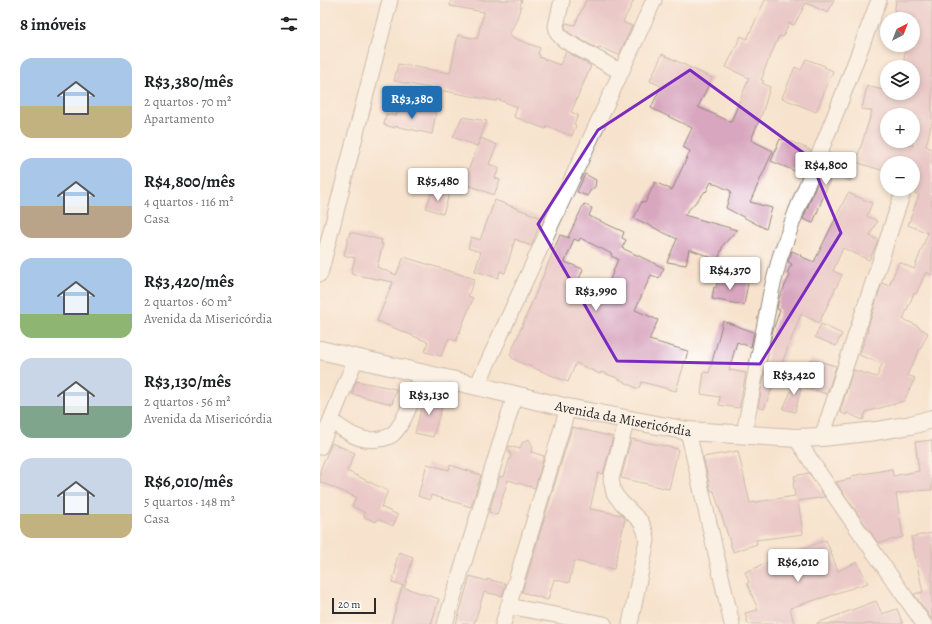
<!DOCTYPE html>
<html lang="pt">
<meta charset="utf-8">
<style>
body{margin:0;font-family:Alegreya,serif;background:#f6f6f6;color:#202124;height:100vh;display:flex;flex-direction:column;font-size:15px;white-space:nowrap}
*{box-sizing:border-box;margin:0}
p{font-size:13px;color:#757577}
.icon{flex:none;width:22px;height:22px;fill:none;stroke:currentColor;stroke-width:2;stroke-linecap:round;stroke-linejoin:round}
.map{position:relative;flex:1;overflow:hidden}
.sheet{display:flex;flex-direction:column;background:#fff;width:320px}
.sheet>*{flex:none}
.needle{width:26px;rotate:42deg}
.fabs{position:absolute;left:560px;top:12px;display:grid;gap:8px}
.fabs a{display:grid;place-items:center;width:40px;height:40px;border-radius:50%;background:#fff;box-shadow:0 2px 6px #0003;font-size:20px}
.scale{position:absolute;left:12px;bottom:10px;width:44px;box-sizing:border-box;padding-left:4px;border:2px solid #2b2b2b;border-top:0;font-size:11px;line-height:14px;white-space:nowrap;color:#2b2b2b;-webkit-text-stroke:3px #fff;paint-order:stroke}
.price{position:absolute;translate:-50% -34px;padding:0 9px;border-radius:4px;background:#fff;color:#222;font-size:13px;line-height:26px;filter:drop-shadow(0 1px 2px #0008)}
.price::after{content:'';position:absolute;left:50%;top:24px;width:12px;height:9px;margin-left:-6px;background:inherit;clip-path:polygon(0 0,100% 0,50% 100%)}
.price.selected{background:#1f6fb2;color:#fff}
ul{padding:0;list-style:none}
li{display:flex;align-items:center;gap:12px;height:100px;padding:0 20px}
li span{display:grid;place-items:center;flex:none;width:112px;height:80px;border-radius:12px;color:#555}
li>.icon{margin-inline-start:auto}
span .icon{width:48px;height:48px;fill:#fffc;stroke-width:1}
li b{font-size:17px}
h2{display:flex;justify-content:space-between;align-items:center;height:48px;padding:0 20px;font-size:17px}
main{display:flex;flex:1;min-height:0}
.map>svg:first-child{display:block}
.building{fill:#d8a6be;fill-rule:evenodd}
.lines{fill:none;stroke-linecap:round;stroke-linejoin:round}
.minor-casing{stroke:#91877c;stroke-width:17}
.tertiary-casing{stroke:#91877c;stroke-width:20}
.minor{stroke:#fff;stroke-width:15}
.tertiary{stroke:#fff;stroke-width:18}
.marked{fill:none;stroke:#7b2cbf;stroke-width:3;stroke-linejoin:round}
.labels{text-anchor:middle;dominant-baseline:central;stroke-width:3;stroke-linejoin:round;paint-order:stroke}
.street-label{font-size:14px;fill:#2b2b2b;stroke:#fff}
</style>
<main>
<section class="sheet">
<h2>8 imóveis<svg class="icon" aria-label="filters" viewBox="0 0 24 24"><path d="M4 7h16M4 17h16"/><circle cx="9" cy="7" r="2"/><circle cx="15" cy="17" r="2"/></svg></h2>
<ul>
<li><span style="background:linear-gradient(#a9c7e8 60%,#c2b280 0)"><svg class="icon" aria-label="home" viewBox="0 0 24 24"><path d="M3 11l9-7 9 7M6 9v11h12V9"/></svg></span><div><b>R$3,380/mês</b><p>2 quartos · 70 m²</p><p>Apartamento</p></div></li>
<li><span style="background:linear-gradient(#a9c7e8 60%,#b9a48a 0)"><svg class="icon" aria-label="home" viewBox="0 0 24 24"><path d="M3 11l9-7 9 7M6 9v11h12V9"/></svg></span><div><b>R$4,800/mês</b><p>4 quartos · 116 m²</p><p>Casa</p></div></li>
<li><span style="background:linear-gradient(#a9c7e8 70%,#8fb573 0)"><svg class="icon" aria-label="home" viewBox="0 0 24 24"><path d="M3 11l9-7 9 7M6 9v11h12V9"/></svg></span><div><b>R$3,420/mês</b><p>2 quartos · 60 m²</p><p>Avenida da Misericórdia</p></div></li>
<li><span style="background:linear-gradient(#c9d6e8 60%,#7fa58c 0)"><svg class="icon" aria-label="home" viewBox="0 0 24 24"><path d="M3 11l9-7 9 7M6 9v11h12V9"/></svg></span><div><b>R$3,130/mês</b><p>2 quartos · 56 m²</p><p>Avenida da Misericórdia</p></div></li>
<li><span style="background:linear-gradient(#c9d6e8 70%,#c2b280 0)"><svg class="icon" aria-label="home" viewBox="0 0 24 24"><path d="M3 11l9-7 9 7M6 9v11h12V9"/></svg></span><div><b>R$6,010/mês</b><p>5 quartos · 148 m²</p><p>Casa</p></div></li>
</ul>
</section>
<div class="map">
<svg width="612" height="624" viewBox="0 0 612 624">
<rect width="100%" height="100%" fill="#fff"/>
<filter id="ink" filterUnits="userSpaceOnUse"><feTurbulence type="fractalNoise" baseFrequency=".025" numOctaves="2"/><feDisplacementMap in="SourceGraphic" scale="8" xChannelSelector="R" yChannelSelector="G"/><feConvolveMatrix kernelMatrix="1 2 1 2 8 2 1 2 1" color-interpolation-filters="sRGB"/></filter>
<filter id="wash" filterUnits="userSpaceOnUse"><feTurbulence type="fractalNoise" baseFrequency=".012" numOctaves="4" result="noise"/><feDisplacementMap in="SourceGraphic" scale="16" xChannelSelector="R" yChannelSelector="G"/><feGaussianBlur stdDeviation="0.9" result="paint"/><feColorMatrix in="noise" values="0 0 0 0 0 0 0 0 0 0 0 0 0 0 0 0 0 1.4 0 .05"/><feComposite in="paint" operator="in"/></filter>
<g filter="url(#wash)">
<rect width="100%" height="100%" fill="#f7e3cd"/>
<g id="blocks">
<!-- building -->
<path class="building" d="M131 0H202L200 5 201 6 197 18 189 36 220 48 218 54 220 55 219 57 240 65 246 51 271 66 251 112 258 115 254 124 256 125 252 136 227 126 226 129 194 117 197 107 177 99 176 101 74 81 78 64 130 73 138 35 157 39 164 12 130 6Z
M266 0H314L303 22 312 26 299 55 279 47 278 49 249 33 246 29 245 26 246 23 255 25Z
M445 0H514L508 13 486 3 474 25 469 23 463 37 459 36 443 73H444L441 80 444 81 442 83 450 87 443 111 431 140 453 151 430 202 452 208 446 229 406 208 411 191 391 182 386 192 385 191 383 194 364 215 417 230 403 245 398 260 369 249 366 265 347 262 357 239 314 218 322 201 325 203 335 182 352 190 370 151 363 147 372 128 331 108 341 86 330 81 342 54 392 78 378 107 411 122 429 78 406 67 421 36 427 39Z
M576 0H612V122L606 146 612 149V275L606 272 596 294 594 293 583 319 598 326V327L608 333 587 375 595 378 584 401 546 412 543 420 527 413 526 415 520 412 533 370 557 377 562 364 539 355 548 330H547L562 283 569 286 579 262 594 269 608 233 588 225 599 195 593 192V163H567V172L536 162 552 111 542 109 547 86 567 91V93H593V67H583L586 45H593V19H582L583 15 574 14ZM567 115H593V146L579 141H567Z
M486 59 505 66 504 67 513 71 496 112 462 98 475 67 481 70Z
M78 108 89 110V108L102 111 103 109 116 112 112 134 75 126V128L64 125 66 114 76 116Z
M142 117 167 121 157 146 133 137Z
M161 138 177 145 169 164 179 168 175 178 180 180 174 195 143 183Z
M460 139 463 140 464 139 489 149V150L491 151 482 174 451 161Z
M507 158 534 169 530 181 512 174 493 223 483 219Z
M265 174 276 180 275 187 270 191 267 196 257 192Z
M113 189 129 195 123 214 106 208Z
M528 193 552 203 547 216 557 221 550 236 558 240 556 246 549 260 523 248 513 271 522 275 499 323 481 314 444 409 438 407 452 333 460 310 457 309 459 298 470 275 467 273 472 264 468 262 472 251 481 255 480 256 494 262Z
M175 200 222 218 211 246 195 239 185 273 180 271 178 278 155 271 161 252 148 248 151 237 160 240Z
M264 204 272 208 269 216 304 232 302 238 306 240 302 248 344 268 339 278 331 275 315 310 338 320 329 340 368 351 356 391 322 382 318 389 295 377 281 372 280 374 256 363 248 382 197 361 192 358V356L190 355 240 235 250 238 248 237ZM260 238 292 254 291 256 298 259 285 293 258 282 263 269 245 262 254 239 259 241Z
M30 232 62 240 61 244H63L57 267 76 275 84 257 155 279 148 296 153 298 136 341 129 338 121 356 105 352 108 342 57 321 73 282 31 274 35 258 24 255Z
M398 278 428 283 424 305 392 299 394 287 396 288Z
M403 321 434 332 431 347 417 342 409 370 426 373 419 408 399 405 400 397 381 394 384 372 389 373Z
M501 324 522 334 516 346 495 337Z
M491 359 516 366 507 394 483 387Z
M477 378 483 380 475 412 463 409Z
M36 381 76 389 72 404 32 394Z
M105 395 124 400 113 437 95 433Z
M252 427 293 437 283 474 278 473 270 509 302 515 305 519 294 569 254 561 249 583 234 579 228 600 202 592Z
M209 439 213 447 211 452 224 456 215 488 188 480 177 515 169 512 180 476 184 477 191 455 188 450 189 446 200 449 202 443Z
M311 439 358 449 349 489 301 478Z
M612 440V490L593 491 576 494 583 537 558 543 516 482 531 479V476L572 469 573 476 599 471 595 442Z
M12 443 35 453 27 471 68 491 61 507 78 515 73 526 58 519 56 522 44 517 45 513 32 506 36 497 0 482V470Z
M418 451 430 503 475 496 473 482H475L474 476 489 473 505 497 478 501 483 534 436 540 437 544 413 552 394 491H391L383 457Z
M107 464 129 470 130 465 161 475 151 507 111 495 110 500 98 496Z
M612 533V620L594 594 603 592 591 537Z
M506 540 518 571 537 562 548 583 470 608 474 624H428L425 613 438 610 427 583 429 582 425 572 438 567V566Z
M79 552 93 557 85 586 72 583 77 566H75Z
M150 576 167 581V579L186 584 182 596 164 592 154 624H136Z
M82 587 119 599 111 624H71Z
M556 601 562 614 577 609 583 624H497V623Z"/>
</g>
</g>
<g filter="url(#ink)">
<use href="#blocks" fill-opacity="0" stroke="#91877c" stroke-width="1"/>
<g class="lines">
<!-- minor casing -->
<g class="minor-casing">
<path id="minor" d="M242 0 236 26 238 34 244 40 301 72
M0 274 70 0
M157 386 334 0
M307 419 291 479 294 493 300 501 321 522 325 531 327 540 310 624
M11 421C20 427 30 435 40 438 49 441 66 440 73 434 86 422 95 390 101 373
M368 431 412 624
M424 434 451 292 460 257 476 212 519 105 559 0
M502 437 584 189
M476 438 507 485 604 624
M0 447 36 358
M188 606 284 624
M125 624 195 395
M183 624 248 408"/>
</g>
<!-- tertiary casing -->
<g class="tertiary-casing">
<g id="tertiary">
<path id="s1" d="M0 350 157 386 248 408 368 431 476 438 502 437 556 431 591 425 612 419"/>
</g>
</g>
<!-- minor -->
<use href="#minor" class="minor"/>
<!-- tertiary -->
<use href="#tertiary" class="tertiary"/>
</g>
</g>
<!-- marked area -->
<path d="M0 0H612V624H0ZM370 70 489 157 521 233 440 364 297 361 218 224 278 130Z" fill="#f7e3cd" fill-opacity=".55" fill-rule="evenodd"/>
<path class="marked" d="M370 70 489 157 521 233 440 364 297 361 218 224 278 130Z"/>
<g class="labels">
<!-- street labels -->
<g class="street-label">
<text stroke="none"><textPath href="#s1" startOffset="311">Avenida da Misericórdia</textPath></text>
</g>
</g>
</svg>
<div class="fabs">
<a><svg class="needle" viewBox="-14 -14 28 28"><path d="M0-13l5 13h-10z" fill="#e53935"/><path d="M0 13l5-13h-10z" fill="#757577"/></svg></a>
<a><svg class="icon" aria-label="layers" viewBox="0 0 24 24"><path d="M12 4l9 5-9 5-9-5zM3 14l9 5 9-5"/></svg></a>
<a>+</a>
<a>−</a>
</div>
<div class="scale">20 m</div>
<b class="price selected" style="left:92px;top:120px">R$3,380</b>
<b class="price" style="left:506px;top:186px">R$4,800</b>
<b class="price" style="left:118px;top:202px">R$5,480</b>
<b class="price" style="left:410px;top:291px">R$4,370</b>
<b class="price" style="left:276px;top:312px">R$3,990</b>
<b class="price" style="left:474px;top:396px">R$3,420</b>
<b class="price" style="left:109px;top:416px">R$3,130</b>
<b class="price" style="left:478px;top:583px">R$6,010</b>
</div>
</main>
